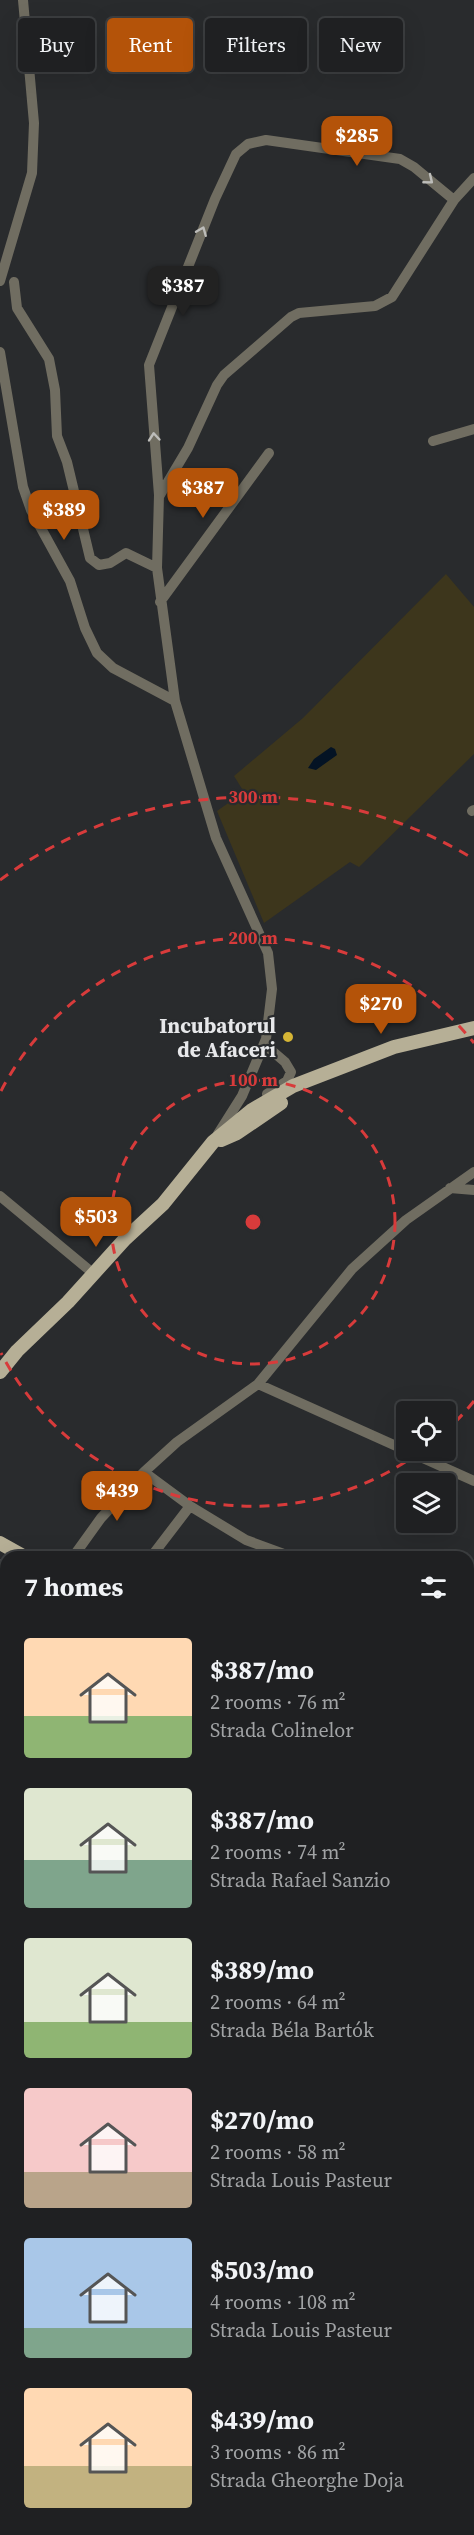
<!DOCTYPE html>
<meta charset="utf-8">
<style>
body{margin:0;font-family:"Source Serif 4",serif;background:#2c2d2f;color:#f1f3f6;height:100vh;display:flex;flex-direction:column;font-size:22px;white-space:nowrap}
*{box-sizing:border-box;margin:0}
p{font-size:20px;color:#a1a3a5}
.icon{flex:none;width:33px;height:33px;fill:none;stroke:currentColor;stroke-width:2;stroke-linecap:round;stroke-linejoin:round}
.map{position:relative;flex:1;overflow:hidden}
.sheet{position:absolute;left:0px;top:1551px;width:474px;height:984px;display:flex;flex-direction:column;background:#1f2022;border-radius:18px 18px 0 0;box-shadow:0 6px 24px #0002,0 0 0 2px #3c3e40}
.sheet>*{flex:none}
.top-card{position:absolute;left:18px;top:18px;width:438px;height:54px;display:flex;gap:12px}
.fabs{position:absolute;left:396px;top:1401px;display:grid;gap:12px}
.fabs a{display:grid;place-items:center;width:60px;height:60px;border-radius:6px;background:#1f2022;box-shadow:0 6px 24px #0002,0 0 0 2px #3c3e40;font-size:30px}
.price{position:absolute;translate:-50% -51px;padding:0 14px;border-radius:12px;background:#b45309;color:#fff;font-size:20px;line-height:39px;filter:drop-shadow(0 2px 3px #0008)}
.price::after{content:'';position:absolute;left:50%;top:36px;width:18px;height:14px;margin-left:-9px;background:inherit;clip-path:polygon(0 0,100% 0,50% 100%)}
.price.current{background:#222;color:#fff}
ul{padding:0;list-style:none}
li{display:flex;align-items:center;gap:18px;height:150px;padding:0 24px}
li span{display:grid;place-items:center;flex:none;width:168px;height:120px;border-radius:6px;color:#555}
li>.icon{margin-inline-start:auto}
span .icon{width:72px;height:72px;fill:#fffc;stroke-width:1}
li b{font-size:26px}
h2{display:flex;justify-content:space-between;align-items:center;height:72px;padding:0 24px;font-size:26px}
.tag{padding:0 21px;border-radius:6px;background:#1f2022;box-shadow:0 6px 24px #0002,0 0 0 2px #3c3e40;font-size:21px;line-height:54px}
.tag.current{background:#b45309;color:#fff}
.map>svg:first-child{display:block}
.green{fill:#3d361c}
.water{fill:#041324}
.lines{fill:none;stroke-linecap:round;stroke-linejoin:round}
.minor{stroke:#706d61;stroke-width:10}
.major{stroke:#b6af96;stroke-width:14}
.rail{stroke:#808183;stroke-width:3}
.oneway{stroke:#bdbdba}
.ring{fill:none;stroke:#d83b3b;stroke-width:3;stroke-dasharray:10 8}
.poi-dot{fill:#d5b535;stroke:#292b2d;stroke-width:2}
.labels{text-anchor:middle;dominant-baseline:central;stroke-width:4.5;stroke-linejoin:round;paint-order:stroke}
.poi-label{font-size:21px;font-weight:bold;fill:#e7e8ea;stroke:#292b2d;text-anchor:end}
.centre{fill:#d83b3b;stroke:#292b2d;stroke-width:3}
.ring-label{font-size:18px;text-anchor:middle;font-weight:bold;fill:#d83b3b;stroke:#292b2d;stroke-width:4.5;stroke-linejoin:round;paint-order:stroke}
</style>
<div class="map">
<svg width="474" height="2535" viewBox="0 0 474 2535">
<rect width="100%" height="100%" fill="#292b2d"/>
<!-- green -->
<path class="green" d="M446 574 474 607V754L359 867 350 862 264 923 217 811 244 792 234 776 303 718Z
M468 2240 474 2241V2472H468Z"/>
<!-- water -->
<path class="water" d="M331 747 335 749 337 755 316 770 308 768 314 759Z
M0 2509 6 2510V2529H468V2518L474 2519V2535H0Z"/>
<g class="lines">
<!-- minor -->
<path class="minor" d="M0 281 32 173 34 123 23 0
M14 282 17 308 49 359 55 390 57 436 67 462 90 558 99 565 110 563 126 553 157 568
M0 352 23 487 31 510 70 581 85 628 97 653 113 668 175 701
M433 441 474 429
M160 495 188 448 217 385 224 375 291 317 299 313 375 306 392 297 454 200 474 178
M160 602 269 453
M472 811 474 810
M264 1044 285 1062 291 1072 287 1081 267 1094
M218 1134 242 1096 266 1039 272 989 268 953 216 838 175 701 157 568 159 495 149 365 215 199 236 154 248 144 266 140 400 159 414 167 454 200
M450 1188 474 1190
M0 1196 94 1274
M258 1384 474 1481
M144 1472 190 1506 246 1540 292 1557
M73 1557 101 1518 144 1472 177 1442 258 1384 352 1269 406 1220 474 1172
M151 1557 190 1506
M468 1574 474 1568
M468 1618 474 1620
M0 1665 6 1656
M0 1810 6 1811
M0 1955 6 1956
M468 1989 474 1993
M468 2098 470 2096
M0 2122 5 2079
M0 2143H6
M468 2160 474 2161
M468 2233H474
M0 2428H6
M0 2443H6
M468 2474H474"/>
<!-- major -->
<path class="major" d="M221 1140 237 1133 281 1103
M0 1372 17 1351 68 1302 125 1239 163 1204 213 1142 252 1110 293 1086 394 1047 474 1028
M0 1543 25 1557
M468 1795 474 1800"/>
<!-- rail -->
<path class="rail" d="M0 1561 6 1564
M468 1835 474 1841
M468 1849 474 1857"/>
</g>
<!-- one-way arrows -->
<defs><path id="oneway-chevron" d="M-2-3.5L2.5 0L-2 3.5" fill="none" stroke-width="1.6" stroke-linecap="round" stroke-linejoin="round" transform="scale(1.5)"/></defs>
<g class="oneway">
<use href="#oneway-chevron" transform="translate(429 180) rotate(39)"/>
<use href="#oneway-chevron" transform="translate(202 231) rotate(-68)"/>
<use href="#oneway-chevron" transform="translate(154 437) rotate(-95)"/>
</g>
<!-- distance rings -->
<g class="ring">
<circle cx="253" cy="1222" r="142"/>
<path d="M474 1401A284 284 0 0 1 447 1430M420 1452A284 284 0 0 1 1 1353M1 1091A284 284 0 0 1 474 1043"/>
<path d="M0 880A425 425 0 0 1 472 858"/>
</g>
<!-- markers -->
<circle class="poi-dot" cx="288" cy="1037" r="6"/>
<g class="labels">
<!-- poi labels -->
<g class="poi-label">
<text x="276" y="1025">Incubatorul<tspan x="276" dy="24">de Afaceri</tspan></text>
</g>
</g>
<circle cx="253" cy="1222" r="9" class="centre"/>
<g class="ring-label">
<text x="253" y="803">300 m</text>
<text x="253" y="944">200 m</text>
<text x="253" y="1086">100 m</text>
</g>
</svg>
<div class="fabs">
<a><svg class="icon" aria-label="locate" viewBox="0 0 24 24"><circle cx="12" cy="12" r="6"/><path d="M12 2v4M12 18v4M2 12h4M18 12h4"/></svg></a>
<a><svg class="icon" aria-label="layers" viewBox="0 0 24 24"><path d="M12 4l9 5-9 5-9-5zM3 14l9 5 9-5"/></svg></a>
</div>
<b class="price" style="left:357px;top:167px">$285</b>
<b class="price current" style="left:183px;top:317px">$387</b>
<b class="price" style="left:203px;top:519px">$387</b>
<b class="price" style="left:64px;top:541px">$389</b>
<b class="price" style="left:381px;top:1035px">$270</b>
<b class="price" style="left:96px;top:1248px">$503</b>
<b class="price" style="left:117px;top:1522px">$439</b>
<div class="top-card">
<a class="tag">Buy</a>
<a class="tag current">Rent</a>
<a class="tag">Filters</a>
<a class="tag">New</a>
</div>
<section class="sheet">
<h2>7 homes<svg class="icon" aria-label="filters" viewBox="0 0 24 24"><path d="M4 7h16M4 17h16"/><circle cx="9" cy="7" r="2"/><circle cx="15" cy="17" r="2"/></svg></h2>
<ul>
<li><span style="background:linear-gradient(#ffd9b3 65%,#8fb573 0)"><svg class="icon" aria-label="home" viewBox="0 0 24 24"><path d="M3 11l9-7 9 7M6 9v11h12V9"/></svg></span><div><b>$387/mo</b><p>2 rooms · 76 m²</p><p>Strada Colinelor</p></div></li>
<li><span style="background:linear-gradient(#dfe7d0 60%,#7fa58c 0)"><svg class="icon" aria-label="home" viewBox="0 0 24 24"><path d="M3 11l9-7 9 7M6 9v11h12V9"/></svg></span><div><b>$387/mo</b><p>2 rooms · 74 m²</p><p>Strada Rafael Sanzio</p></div></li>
<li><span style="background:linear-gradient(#dfe7d0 70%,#8fb573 0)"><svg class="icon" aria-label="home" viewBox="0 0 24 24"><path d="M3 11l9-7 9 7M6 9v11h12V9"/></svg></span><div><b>$389/mo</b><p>2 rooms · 64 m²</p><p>Strada Béla Bartók</p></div></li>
<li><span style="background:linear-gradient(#f6c9c9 70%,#b9a48a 0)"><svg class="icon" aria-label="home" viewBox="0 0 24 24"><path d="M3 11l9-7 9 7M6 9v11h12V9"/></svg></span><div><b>$270/mo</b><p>2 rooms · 58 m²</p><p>Strada Louis Pasteur</p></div></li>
<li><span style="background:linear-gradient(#a9c7e8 75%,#7fa58c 0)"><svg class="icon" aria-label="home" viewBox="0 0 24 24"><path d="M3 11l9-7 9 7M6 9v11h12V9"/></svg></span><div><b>$503/mo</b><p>4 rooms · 108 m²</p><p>Strada Louis Pasteur</p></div></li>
<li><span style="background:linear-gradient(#ffd9b3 65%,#c2b280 0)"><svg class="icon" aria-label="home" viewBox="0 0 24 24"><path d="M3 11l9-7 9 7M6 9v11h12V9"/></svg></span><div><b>$439/mo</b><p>3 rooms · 86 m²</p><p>Strada Gheorghe Doja</p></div></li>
</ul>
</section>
</div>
